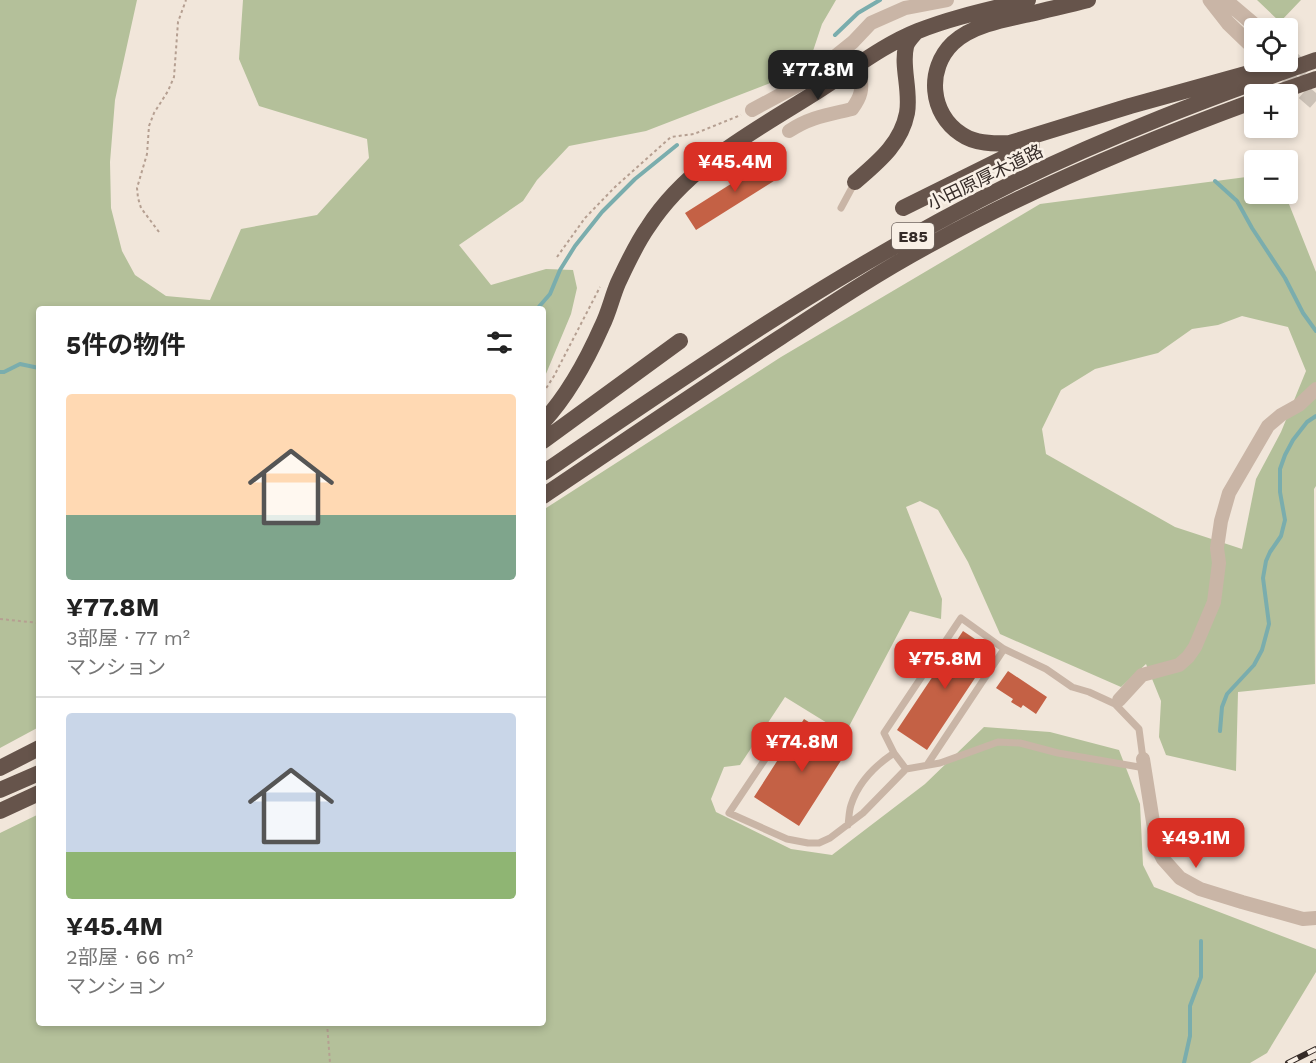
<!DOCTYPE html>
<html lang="ja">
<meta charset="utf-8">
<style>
body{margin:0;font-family:"Work Sans","Noto Sans JP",sans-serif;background:#f6f6f6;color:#222;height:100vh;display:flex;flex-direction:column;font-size:22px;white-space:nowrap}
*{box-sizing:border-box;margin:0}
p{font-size:20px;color:#767676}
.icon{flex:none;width:33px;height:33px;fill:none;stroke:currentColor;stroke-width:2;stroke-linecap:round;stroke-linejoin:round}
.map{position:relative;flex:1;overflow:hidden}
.drawer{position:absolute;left:36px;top:306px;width:510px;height:720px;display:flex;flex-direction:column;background:#fff;border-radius:6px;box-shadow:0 3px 9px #0003}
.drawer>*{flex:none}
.fabs{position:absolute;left:1244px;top:18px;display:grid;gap:12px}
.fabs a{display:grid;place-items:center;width:54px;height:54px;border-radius:6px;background:#fff;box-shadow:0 3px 9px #0003;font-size:30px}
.price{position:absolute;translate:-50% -51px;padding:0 14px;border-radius:12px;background:#d93025;color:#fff;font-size:20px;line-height:39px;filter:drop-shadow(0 2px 3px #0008)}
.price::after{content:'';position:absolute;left:50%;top:36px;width:18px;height:14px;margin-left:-9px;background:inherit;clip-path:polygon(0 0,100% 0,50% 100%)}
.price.active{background:#222;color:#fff}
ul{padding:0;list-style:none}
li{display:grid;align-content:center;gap:12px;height:318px;padding:0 30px}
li+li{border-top:2px solid #e0e0e0}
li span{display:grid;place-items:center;height:186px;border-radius:6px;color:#555}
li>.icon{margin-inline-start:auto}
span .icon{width:108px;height:108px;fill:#fffc;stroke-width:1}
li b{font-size:26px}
h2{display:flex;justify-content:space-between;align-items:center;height:72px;padding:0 30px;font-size:26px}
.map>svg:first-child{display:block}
.green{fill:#b4c09a;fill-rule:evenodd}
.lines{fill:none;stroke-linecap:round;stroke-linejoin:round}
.stream{stroke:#7aadad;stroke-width:4}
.building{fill:#c46145}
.tertiary-tunnel{stroke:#cbc1b6;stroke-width:15;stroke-dasharray:15 8;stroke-linecap:butt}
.path{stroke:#b59f91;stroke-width:2;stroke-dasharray:3 3;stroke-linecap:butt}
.service{stroke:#c9b5a6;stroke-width:7}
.minor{stroke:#c9b5a6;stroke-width:14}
.tertiary{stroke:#c9b5a6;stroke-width:15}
.trunk{stroke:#66544b;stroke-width:16}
.rail-casing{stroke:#352b27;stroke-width:6}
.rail{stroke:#f9f0e6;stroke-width:4;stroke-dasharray:11;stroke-linecap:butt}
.labels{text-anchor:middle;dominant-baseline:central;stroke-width:5;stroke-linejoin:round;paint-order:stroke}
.shield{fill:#f9f0e6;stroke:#706660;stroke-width:1.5}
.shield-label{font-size:16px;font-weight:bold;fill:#352b27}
.street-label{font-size:18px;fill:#352b27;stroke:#f9f0e6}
</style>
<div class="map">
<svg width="1316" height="1063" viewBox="0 0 1316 1063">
<rect width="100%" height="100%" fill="#f1e6da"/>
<!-- green -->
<path class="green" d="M0 0H137L115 100 110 162 111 208 122 251 135 275 166 296 210 300 241 229 317 215 369 158 367 139 259 106 239 59 243 0H836L822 24 807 69 646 131 569 146 537 180 523 201 459 245 491 285 546 269 573 270 577 288 571 314 543 381V309H39V727L0 748Z
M1257 0H1301L1280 22Z
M1254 176V194H1285L1316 272V486L1314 489 1315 684 1238 692 1236 771 1166 755 1159 737 1161 701 1146 664 1121 687 1000 634 968 562 938 510 920 501 906 507 942 599 941 619 910 611 845 734 785 697 740 765 724 767 711 799 716 812 791 849 832 855 925 784 984 727 1050 732 1119 750 1140 804 1143 865 1154 887 1316 949V972L1267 1053 1250 1063H0V833L39 814V1023H543V510L781 357 1040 204ZM1242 316 1288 327 1306 371 1281 432 1256 479 1242 549 1175 527 1046 454 1042 429 1061 390 1095 369 1158 353 1192 329 1218 325Z"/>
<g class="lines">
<!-- stream -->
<path class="stream" d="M835 35 858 13 880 0
M1215 181 1237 201 1252 228 1285 278 1303 313 1316 331
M537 309 550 294 560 270 575 246 602 212 635 179 677 145
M0 372H4L20 364 39 368
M1220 731 1222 707 1227 694 1254 665 1262 650 1269 624 1263 578 1266 561 1270 552 1281 536 1285 520 1280 492V469L1285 455 1293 440 1307 422 1316 416
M1184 1063 1190 1036V1006L1201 977V941"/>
</g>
<!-- building -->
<path class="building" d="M775 155 785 174 696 230 685 213 745 175 746 176 762 166 761 164Z
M963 631 993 651 927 750 897 730Z
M1008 671 1047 697 1036 714 1023 705 1021 708 1011 702 1013 699 996 688Z
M804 719 849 748 799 826 754 797Z"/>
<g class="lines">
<!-- tertiary-tunnel -->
<path class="tertiary-tunnel" d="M1287 54 1307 72
M1269 62 1316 103"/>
<!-- path -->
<path class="path" d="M159 232 141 208 138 198 137 188 147 154 149 126 154 113 168 91 174 77 178 22 186 0
M557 257 585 218 615 187 671 137 694 134 741 115
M543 393 554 376 600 287
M0 619 39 623
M327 1023 330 1063"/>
<!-- service -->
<path class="service" d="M841 208 855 182
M784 731 729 813 787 839 808 843H819L830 838 863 813 906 769 940 763 998 742 1020 743 1058 753 1145 768
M894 753 884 733 961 618 1004 649 1046 669 1072 687 1089 692 1115 704 1139 729 1143 759
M927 765 1004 649
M848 825C849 818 849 811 851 805 858 783 876 765 894 753L906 769"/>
<!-- minor -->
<path class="minor" d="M752 110 802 83 853 42 871 23 905 8 947 0
M789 131C810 117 827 115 852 109 861 97 863 89 860 74
M1119 700 1142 675 1179 665 1188 657 1195 647 1214 602 1219 563 1217 548 1221 521 1229 493 1268 426 1281 415 1299 405 1316 389
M1143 759 1157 847 1163 859 1180 878 1200 889 1242 902 1303 919 1316 918"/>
<!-- tertiary -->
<path class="tertiary" d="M1210 0 1228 23 1254 48
M1225 0 1258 28"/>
<!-- trunk -->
<path class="trunk" d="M1088 0C1069 5 1050 9 1030 14 1006 19 972 25 953 43 926 69 930 114 961 134 975 144 994 144 1010 143L1130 106 1260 70
M1273 94 1316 79
M855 182C878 162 901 144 907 113 911 91 901 66 906 47 907 41 912 37 916 32
M903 208 1014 153 1032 146
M543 422C568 395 587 360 602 326 609 312 612 297 618 283 627 264 636 244 648 227 689 163 759 129 821 89 853 69 883 45 918 31 953 17 992 9 1028 0
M543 441 680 341
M543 473C694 370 845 266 1009 185 1108 136 1212 97 1316 60
M543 496C622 443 701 389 781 337 831 304 882 270 935 242 1037 186 1145 141 1254 101
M0 768 39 748
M0 790 39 773
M0 811 39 793"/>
<!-- rail casing -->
<g class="rail-casing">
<path id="rail" d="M1288 1063 1316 1049
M1313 1063 1316 1062"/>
</g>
<!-- rail -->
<use href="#rail" class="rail"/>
</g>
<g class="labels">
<!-- shield labels -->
<rect class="shield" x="892" y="223" width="42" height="26" rx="4.5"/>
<g class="shield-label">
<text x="913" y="236">E85</text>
</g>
<!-- street labels -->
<g class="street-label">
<text transform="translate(985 177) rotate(-26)">小田原厚木道路</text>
</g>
</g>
</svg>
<div class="fabs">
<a><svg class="icon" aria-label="locate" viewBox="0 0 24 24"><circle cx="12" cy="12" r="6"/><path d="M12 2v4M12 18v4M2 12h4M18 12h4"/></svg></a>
<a>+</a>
<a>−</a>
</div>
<b class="price active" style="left:818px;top:101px">¥77.8M</b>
<b class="price" style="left:735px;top:193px">¥45.4M</b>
<b class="price" style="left:945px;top:690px">¥75.8M</b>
<b class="price" style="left:802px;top:773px">¥74.8M</b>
<b class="price" style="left:1196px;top:869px">¥49.1M</b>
<section class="drawer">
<h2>5件の物件<svg class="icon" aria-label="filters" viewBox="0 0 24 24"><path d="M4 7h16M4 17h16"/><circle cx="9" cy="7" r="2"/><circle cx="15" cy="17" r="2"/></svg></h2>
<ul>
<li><span style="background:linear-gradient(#ffd9b3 65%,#7fa58c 0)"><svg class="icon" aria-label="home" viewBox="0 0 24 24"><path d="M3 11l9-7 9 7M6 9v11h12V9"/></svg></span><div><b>¥77.8M</b><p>3部屋 · 77 m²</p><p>マンション</p></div></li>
<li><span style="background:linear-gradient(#c9d6e8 75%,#8fb573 0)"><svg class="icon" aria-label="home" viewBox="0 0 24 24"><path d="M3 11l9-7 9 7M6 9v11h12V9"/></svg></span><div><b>¥45.4M</b><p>2部屋 · 66 m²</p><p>マンション</p></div></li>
</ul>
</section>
</div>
